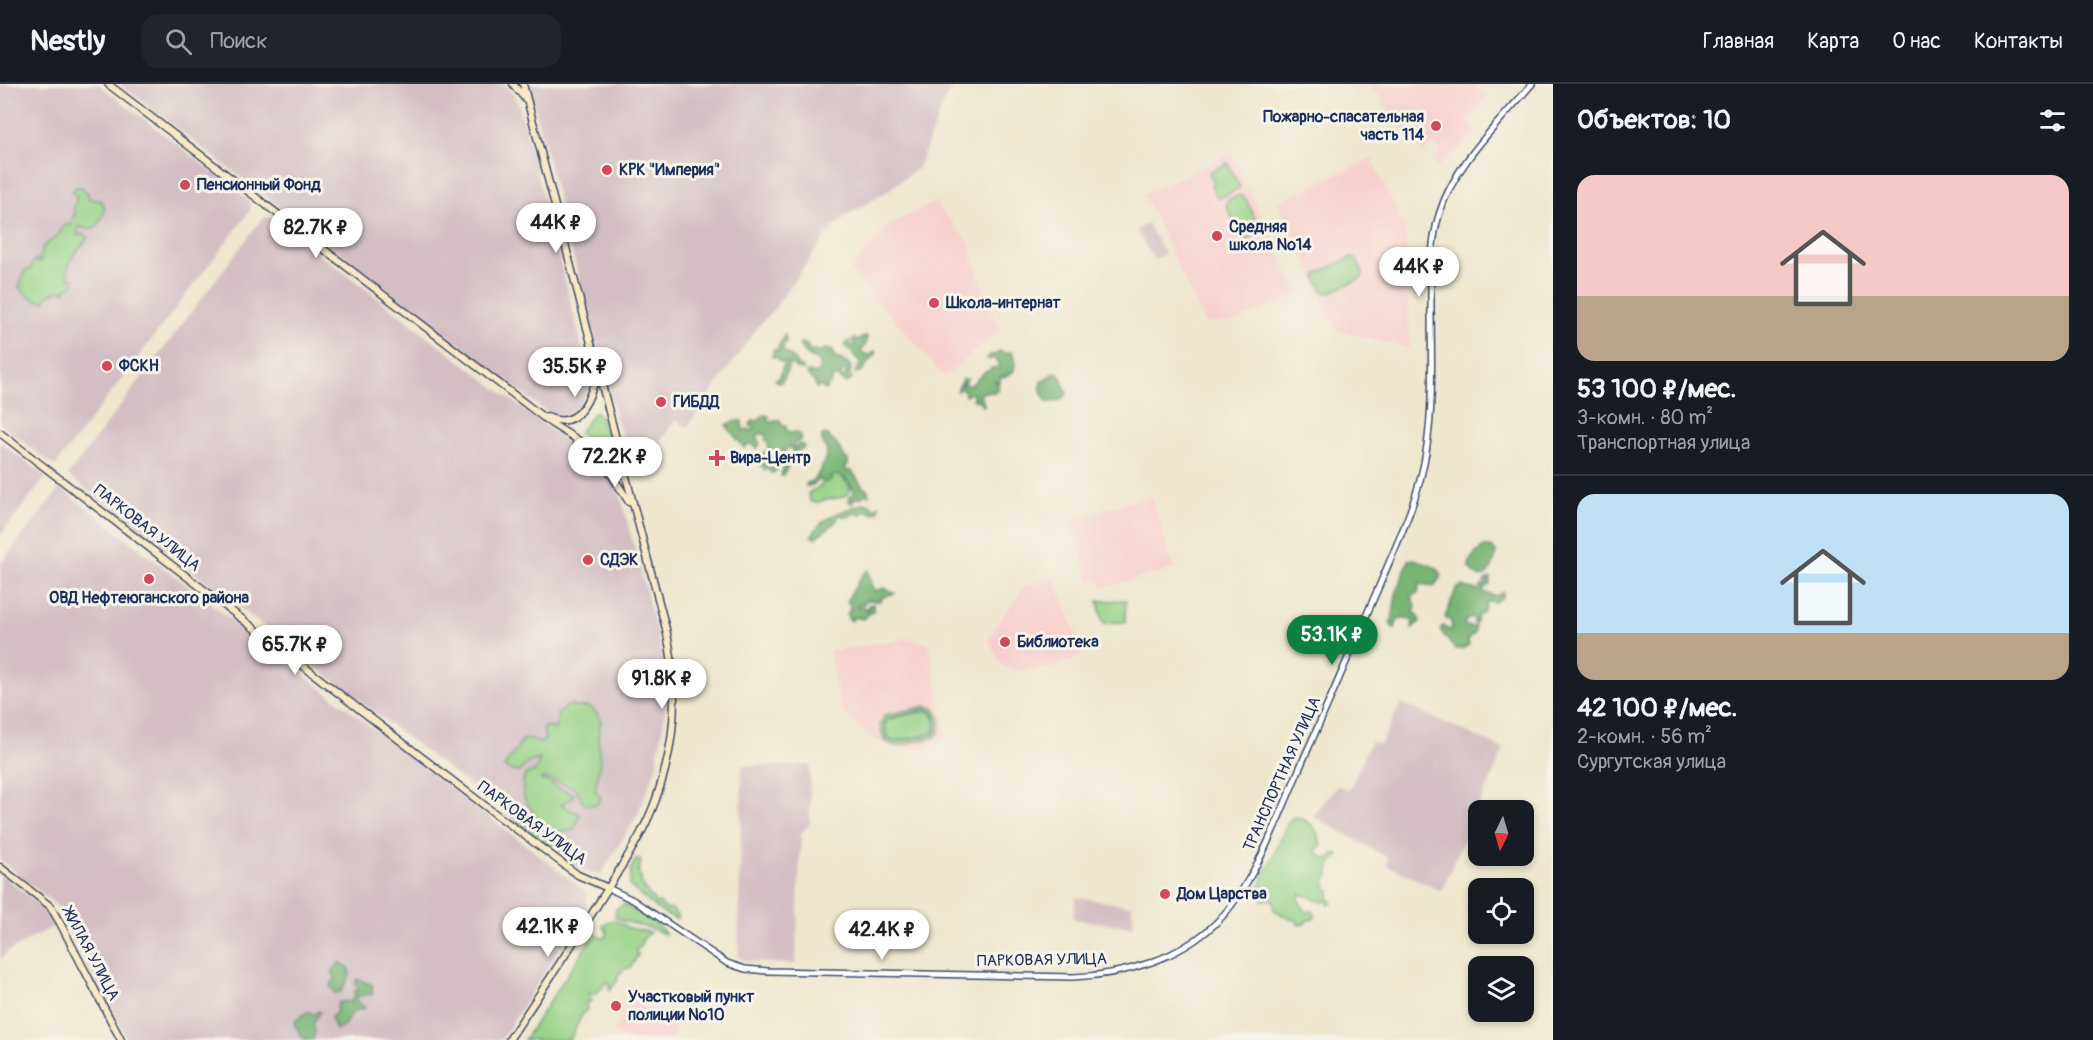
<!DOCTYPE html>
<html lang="ru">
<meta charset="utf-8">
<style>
body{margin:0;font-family:Pangolin,sans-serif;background:#20242c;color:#f1f3f6;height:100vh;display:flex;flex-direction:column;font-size:22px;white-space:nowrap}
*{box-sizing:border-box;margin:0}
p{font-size:20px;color:#9ea1a6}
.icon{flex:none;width:33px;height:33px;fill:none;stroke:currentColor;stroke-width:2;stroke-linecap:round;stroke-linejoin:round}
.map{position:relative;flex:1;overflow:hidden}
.panel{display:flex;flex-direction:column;background:#171b24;width:540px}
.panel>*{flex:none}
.needle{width:39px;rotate:185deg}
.buttons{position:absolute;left:1468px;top:716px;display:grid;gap:12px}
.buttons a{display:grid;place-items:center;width:66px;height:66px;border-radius:12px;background:#171b24;box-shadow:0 3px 9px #0003;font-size:30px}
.price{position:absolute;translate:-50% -51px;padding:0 14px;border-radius:21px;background:#fff;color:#222;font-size:20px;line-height:39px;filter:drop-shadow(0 2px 3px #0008)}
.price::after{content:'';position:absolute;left:50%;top:36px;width:18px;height:14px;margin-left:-9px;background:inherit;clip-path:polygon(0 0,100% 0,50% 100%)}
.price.active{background:#0b8043;color:#fff}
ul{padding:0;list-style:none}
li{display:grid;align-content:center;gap:12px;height:318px;padding:0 24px}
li+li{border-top:2px solid #363941}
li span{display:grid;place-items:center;height:186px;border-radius:18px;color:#555}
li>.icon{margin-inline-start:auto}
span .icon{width:108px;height:108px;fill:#fffc;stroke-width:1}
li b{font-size:26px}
h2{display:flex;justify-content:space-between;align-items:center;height:72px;padding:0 24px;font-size:26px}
header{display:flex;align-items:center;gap:36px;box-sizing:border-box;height:84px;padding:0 30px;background:#171b24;border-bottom:2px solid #363941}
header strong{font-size:28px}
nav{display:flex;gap:33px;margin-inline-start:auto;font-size:21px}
.search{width:420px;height:54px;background:#20242c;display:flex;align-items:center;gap:15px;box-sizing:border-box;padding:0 21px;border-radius:18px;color:#9ea1a6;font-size:22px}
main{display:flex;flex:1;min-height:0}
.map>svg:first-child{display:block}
.built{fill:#f7d0cd}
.industrial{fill:#d2bec3}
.green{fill:#96d286;stroke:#588072;stroke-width:1.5;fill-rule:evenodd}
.forest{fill:#78b473;stroke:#4a7268;stroke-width:1.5}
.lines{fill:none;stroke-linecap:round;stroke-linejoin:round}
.tertiary-casing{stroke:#3b4b6f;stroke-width:8}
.secondary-casing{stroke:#3b4b6f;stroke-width:9}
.tertiary{stroke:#fff;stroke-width:5}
.secondary{stroke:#f8e8c3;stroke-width:6}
.poi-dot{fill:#d1495b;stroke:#f7f3e8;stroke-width:2}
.labels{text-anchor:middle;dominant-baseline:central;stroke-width:6;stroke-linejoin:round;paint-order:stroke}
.poi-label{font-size:16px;font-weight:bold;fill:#1b2f5e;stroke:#f7f3e8;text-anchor:start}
.street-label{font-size:16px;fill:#1b2f5e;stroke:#f7f3e8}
</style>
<header>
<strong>Nestly</strong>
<div class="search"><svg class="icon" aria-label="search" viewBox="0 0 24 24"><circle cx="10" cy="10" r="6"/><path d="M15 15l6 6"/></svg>Поиск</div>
<nav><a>Главная</a><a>Карта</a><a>О нас</a><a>Контакты</a></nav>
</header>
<main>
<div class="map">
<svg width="1553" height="956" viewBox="0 0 1553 956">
<rect width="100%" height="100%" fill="#f7f3e8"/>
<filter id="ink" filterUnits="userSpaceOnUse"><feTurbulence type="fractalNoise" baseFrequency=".0167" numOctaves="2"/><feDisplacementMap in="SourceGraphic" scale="12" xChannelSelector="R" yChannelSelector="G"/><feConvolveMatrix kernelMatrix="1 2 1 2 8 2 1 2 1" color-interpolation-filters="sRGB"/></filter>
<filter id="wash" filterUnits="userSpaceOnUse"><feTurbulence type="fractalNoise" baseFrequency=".008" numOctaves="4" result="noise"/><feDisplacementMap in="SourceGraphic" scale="24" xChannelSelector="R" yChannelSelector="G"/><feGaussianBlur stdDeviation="1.35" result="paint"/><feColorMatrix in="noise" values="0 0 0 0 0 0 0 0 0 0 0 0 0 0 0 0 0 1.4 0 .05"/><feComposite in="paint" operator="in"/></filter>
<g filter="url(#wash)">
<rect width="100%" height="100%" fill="#eee7cd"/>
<!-- built -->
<path class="built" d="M1368 0H1474L1487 13 1480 19 1482 22 1466 36 1476 48 1438 83 1432 76 1441 67 1434 59 1424 68 1382 20 1384 18Z
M1232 69 1298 210 1235 238 1205 240 1144 111Z
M1372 74 1406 147 1410 265 1337 246 1278 118Z
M935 118 968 157 972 164V173L999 247 944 293 850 186 888 142Z
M1151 411 1174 485 1102 504 1099 494 1090 497 1071 436Z
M1054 494 1083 567 1081 572 1052 584 1013 587 999 579 988 554 1024 503Z
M909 554 929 559 946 654 926 665 890 662 871 654 841 627 829 567Z
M634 915 675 941 673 956H627L613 947Z"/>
<!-- industrial -->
<path class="industrial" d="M0 0H98L247 114 251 120 250 127 55 382 0 340Z
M119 0H503L510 5 519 21 590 293 586 311 581 319 567 332 554 333Z
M528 0H956L946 13 918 84 883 110 844 133 825 153 775 224 757 244 687 343 676 336 657 362 652 380 636 373 626 361 617 338Z
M266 133 272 134 605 387 619 406 665 580 667 614 656 683 637 732 600 792 577 785 68 391 261 136Z
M1147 139 1165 170 1154 176 1136 146Z
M0 358 46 393 0 452Z
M60 404 583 805 587 811 586 824 501 956H127L56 821 0 776V481Z
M1401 619 1504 665 1441 807 1387 781 1388 774 1313 732 1338 701 1349 706 1371 657 1380 661Z
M810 681V739L801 749 796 880 749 878 738 873 742 682Z
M0 790 48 827 56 841 6 869 0 877Z
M1076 813 1132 822 1134 843 1073 835Z"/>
<!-- green -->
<path class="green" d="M1228 79 1240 104 1218 115 1211 101 1214 99 1209 88Z
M76 103H81L88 109 89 115 100 116C109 124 102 135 96 143L86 145 79 142 77 151 83 150 87 152V155C76 170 65 174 69 194H73L74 200 65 206V208L61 206 48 211 45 217C34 218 26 210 19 203L25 186 31 185 33 178 38 174 37 179 41 177 42 164 59 150 64 141H71L75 128 73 124 77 113 72 107Z
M1239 111 1245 113 1260 145 1258 150 1246 156 1241 154 1226 121 1227 116Z
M1351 173 1357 176 1363 189 1362 194 1329 209 1324 208 1316 194 1317 190Z
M594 328H597L602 336 607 357 590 356 579 349Z
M837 391 842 393 850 403C848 417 836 413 825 416 818 418 817 420 810 417L808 409C811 407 815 406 817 404 825 398 826 392 837 391Z
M1126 516 1125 538 1103 539 1098 517Z
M571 620 574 623C590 623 592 620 601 637L598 652 600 679 595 706 601 714 597 720C577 724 585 713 575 705 572 702 547 694 542 694L541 696 549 698 560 705 574 710 573 713 561 721C568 723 569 727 577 728L580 732 573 747 554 748 559 755V759C549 765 540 759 532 753 526 742 529 744 517 738L519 732 525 730 530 732 532 736 538 735C531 723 522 719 523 703 523 697 523 693 527 689L535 688 540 675 529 678 519 688 509 686 504 683 524 655H532L539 659 545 656 543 643 545 642 555 645 559 628Z
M926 622 934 624C941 632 943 645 936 653L895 662 884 657 880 641 885 631ZM926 625 932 627C937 633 939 644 934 651L895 658 887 655 884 641 887 634Z
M926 627 931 628C935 633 937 644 933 649L895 657 888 654 885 641 888 635Z
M1297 733C1316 740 1316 745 1322 762L1318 764 1316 767 1323 774 1329 775 1335 769 1338 770 1339 772C1331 777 1329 783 1329 792L1325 795 1327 805 1330 807 1329 815 1332 817V819L1329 820 1325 816 1323 818C1314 817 1310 811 1300 810 1297 819 1302 821 1306 828L1313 827 1315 831 1314 835 1306 837 1305 840 1299 841 1296 836 1290 835 1274 826 1273 815 1262 816V810L1259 808 1255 810V807C1261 796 1263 805 1263 788L1268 785 1288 738 1292 734Z
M639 775 641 778 638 789 641 794 642 801 656 819 659 818 666 825H672L677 831 678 835C666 835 640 811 630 802L631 786 635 776Z
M624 820C635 826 661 841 665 850L650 844 623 837 615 832 616 825Z
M614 836 629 844 650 848 643 855 640 863 636 865 638 871 631 883 625 885 617 892 618 896 610 906V900L608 897 596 910H588L592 917 586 919 587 925C579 933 575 947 570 956H524L593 852 596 849 602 854 606 853 607 846 604 845 603 841H607V838Z"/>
<!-- forest -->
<path class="forest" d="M785 251 786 258 782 266 794 275 798 282 802 283 804 286H798L790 279 784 295 780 299 775 296 780 293 783 282 787 278H780L778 274 772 273 774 265 779 268 778 263Z
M867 252 866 260 861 268 870 272 875 267 876 270 867 279 863 287 855 289 861 279 844 261 849 257 850 261 853 262 855 260 851 257 855 254 857 256Z
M801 259 807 261 809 266H816L819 269 824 265 833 267 834 272 850 281 851 286 849 290 852 293 851 296 846 299 841 297 840 294 847 291V288L843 287 839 293 831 294 832 297 825 306 821 302 816 304 815 299 807 291V288L817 290 821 281 817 276C807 274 804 267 799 261Z
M1000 267 1004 269 1012 268 1015 279 1014 287 1006 292 1001 293 999 299 995 297 999 303 996 308H984L980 310 984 321 983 322 982 318 972 315 974 312 971 309 965 312V306L960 305 957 308 962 295H967L965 299H962V301H971L985 288 991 286V284L999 283V279L994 274 989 276 986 274 992 270 995 271Z
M1057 288 1060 291 1067 309C1064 317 1055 318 1047 318L1041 308V297Z
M764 331 769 332 768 336 771 339 774 336H780L782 342H786V346L791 349 796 348 802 352 801 356 794 359 793 363 795 364 798 360 804 361V364L795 368 796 378 789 380 783 392H781L783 383 786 382 790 371 793 368 790 363 783 367 788 372 784 373V377L781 378 776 387 772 389 767 385 764 387 763 381 760 382 762 377 757 373 768 366V358L765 356 767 352 761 349 757 353 760 360 757 364 750 359 744 364 726 341 735 337H742L743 347 747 345 753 347 754 343 750 342V340L754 336 758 337Z
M826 350 837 361 846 375 848 376V381L845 384 847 387H852L863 403 868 406 869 411 865 410 861 414H855L852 419 849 418 850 412 854 408C849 396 841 388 830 393L832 396 825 398 822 396 817 397 813 401 806 402 807 399C819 396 824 380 827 367L822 357V351Z
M865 419 870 420 874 425 879 421 878 428 872 430 868 426 861 431 855 429 848 433 839 431C837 441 822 447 815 454L811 452C823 432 844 426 865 419Z
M1485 463H1491L1496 468C1495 478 1491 490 1481 493 1480 492 1473 489 1472 488 1463 479 1478 466 1485 463Z
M1414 475 1437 484 1441 490V493L1434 502 1420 500 1418 508 1412 514 1416 522 1414 528 1418 531 1420 538 1412 544 1413 535H1398L1395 544H1393L1390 538 1392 537 1396 510 1409 476Z
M868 486 874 507 884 504 895 509C889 512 883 510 880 517L867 516 862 521H858L857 524 865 523 868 526V521L873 520V527L863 535 853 533 852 537 848 534 847 529 850 527 849 524 851 523 847 516 861 493Z
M1490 494V501L1484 504 1483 508 1496 512 1503 508V512L1495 518 1487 517C1484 523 1485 529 1478 531L1476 539 1474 540V535L1471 533 1466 536 1464 542 1475 543V548L1468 556 1469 560C1456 574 1449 558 1441 547V543L1444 542 1448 546 1452 545 1451 537 1445 534 1456 505 1462 502 1478 506 1482 501 1486 500 1484 497Z
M340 878 349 884 350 891 341 908 335 909 330 902 336 894 332 888Z
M357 895 373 901 371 906 373 910 357 912 356 916 365 924C343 927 352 941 336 946L331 933 336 929 338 919 347 917 350 919 355 911 354 907H359L355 899Z
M318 927 320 928 313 941 315 947 313 956 304 955 295 941V937L307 928H311L314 931Z"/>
</g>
<g filter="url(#ink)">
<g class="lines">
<!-- tertiary casing -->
<g class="tertiary-casing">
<path id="tertiary" d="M608 804 633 816 727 879 745 885 768 887 1073 893C1124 891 1179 875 1216 839 1258 798 1284 717 1309 663 1333 609 1356 555 1380 500 1398 457 1419 414 1426 368 1434 320 1431 270 1431 222 1431 192 1430 161 1439 131 1454 80 1498 40 1532 0"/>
</g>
<!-- secondary casing -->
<g class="secondary-casing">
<path id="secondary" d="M108 0 552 340 591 364 621 377
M513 0 526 16
M547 333C580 348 592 311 597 286
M0 349 497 731 578 791 608 804
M576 359 609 387 629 418
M0 783 50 822 60 839 121 956
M509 956C544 903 580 850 613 796 629 770 646 744 656 715 676 660 679 602 666 545L523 0"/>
</g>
<!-- tertiary -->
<use href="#tertiary" class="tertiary"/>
<!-- secondary -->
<use href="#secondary" class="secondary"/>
</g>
</g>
<!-- markers -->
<g class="poi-dot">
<circle cx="1436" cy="42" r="6"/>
<circle cx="607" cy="86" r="6"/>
<circle cx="185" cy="101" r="6"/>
<circle cx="1217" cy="152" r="6"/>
<circle cx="934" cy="219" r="6"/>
<circle cx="107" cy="282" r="6"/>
<circle cx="661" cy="318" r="6"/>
<path d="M714 365h6v6h6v6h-6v6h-6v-6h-6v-6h6z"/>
<circle cx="588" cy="476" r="6"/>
<circle cx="149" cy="495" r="6"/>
<circle cx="1005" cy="558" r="6"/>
<circle cx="1165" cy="810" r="6"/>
<circle cx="616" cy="922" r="6"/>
</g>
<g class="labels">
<!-- poi labels -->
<g class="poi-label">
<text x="1424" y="33" text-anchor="end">Пожарно-спасательная<tspan x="1424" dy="18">часть 114</tspan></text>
<text x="619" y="86">КРК "Империя"</text>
<text x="197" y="101">Пенсионный Фонд</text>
<text x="1229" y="143">Средняя<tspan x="1229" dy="18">школа №14</tspan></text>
<text x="946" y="219">Школа-интернат</text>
<text x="119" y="282">ФСКН</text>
<text x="673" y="318">ГИБДД</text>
<text x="730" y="374">Вира-Центр</text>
<text x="600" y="476">СДЭК</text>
<text x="149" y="514" text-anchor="middle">ОВД Нефтеюганского района</text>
<text x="1017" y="558">Библиотека</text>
<text x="1177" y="810">Дом Царства</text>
<text x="628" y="913">Участковый пункт<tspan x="628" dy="18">полиции №10</tspan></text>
</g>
<!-- street labels -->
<g class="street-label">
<text transform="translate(147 444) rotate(38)">ПАРКОВАЯ УЛИЦА</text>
<text transform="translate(1282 690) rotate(-66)">ТРАНСПОРТНАЯ УЛИЦА</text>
<text transform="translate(532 739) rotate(36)">ПАРКОВАЯ УЛИЦА</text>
<text transform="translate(91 870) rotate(62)">ЖИЛАЯ УЛИЦА</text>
<text transform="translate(1042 876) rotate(-1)">ПАРКОВАЯ УЛИЦА</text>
</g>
</g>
</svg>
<div class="buttons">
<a><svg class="needle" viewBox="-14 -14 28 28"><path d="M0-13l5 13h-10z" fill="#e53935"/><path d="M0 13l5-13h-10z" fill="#9ea1a6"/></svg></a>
<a><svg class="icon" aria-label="locate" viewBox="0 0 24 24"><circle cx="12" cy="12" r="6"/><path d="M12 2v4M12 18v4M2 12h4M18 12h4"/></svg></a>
<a><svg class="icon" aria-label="layers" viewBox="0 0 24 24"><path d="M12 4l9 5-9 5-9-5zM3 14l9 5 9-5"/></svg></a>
</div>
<b class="price" style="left:556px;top:170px">44K ₽</b>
<b class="price" style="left:316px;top:175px">82.7K ₽</b>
<b class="price" style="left:1419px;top:214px">44K ₽</b>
<b class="price" style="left:575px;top:314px">35.5K ₽</b>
<b class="price" style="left:615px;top:404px">72.2K ₽</b>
<b class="price active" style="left:1332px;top:582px">53.1K ₽</b>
<b class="price" style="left:295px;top:592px">65.7K ₽</b>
<b class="price" style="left:662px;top:626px">91.8K ₽</b>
<b class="price" style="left:548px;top:874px">42.1K ₽</b>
<b class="price" style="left:882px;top:877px">42.4K ₽</b>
</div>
<section class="panel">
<h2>Объектов: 10<svg class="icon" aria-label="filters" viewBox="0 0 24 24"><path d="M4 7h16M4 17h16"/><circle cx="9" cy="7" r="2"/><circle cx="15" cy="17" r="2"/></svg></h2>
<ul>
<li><span style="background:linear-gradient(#f6c9c9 65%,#b9a48a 0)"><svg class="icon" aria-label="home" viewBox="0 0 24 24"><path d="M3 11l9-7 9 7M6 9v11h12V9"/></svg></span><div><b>53 100 ₽/мес.</b><p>3-комн. · 80 m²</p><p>Транспортная улица</p></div></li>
<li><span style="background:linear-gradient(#bfe0f5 75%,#b9a48a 0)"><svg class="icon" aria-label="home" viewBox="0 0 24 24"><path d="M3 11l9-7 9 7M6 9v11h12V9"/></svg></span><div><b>42 100 ₽/мес.</b><p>2-комн. · 56 m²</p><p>Сургутская улица</p></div></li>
</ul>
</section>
</main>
